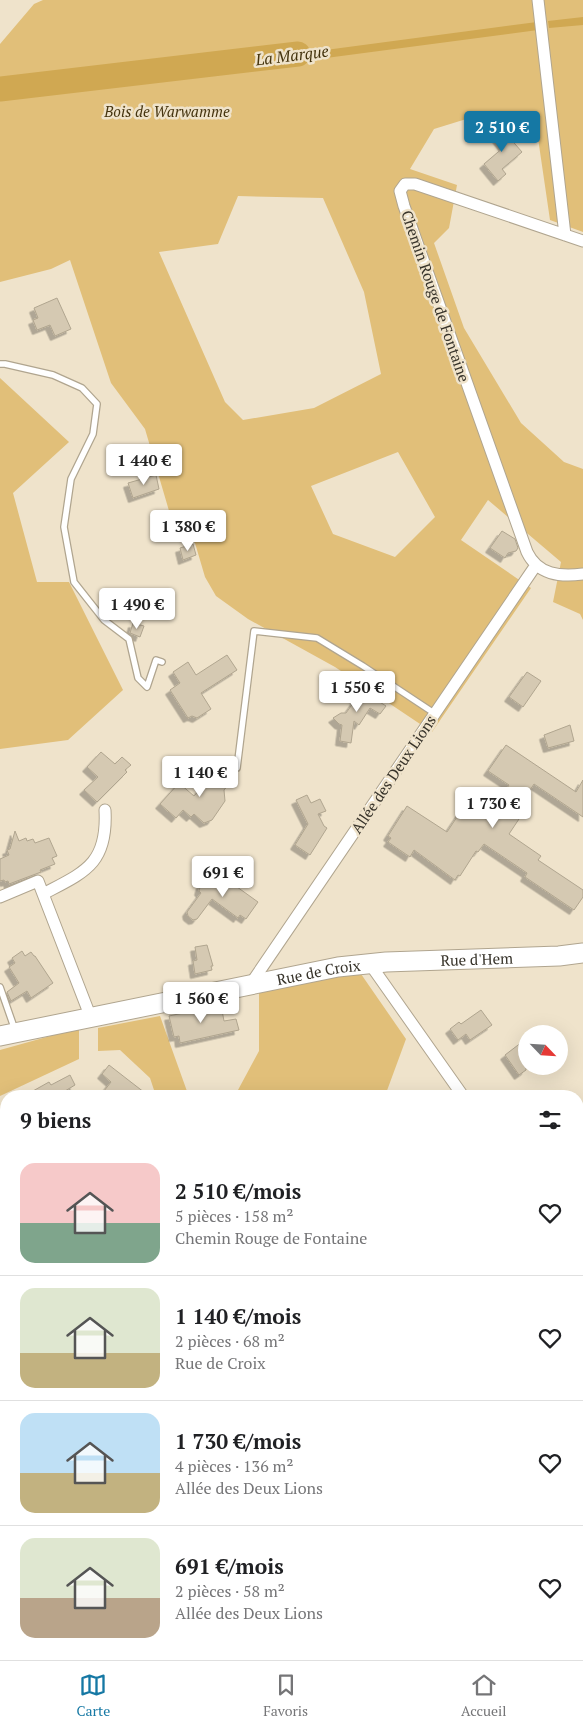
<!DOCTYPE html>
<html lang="fr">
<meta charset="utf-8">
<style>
body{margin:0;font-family:"PT Serif",serif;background:#f2f2f2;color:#202124;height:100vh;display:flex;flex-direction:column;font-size:19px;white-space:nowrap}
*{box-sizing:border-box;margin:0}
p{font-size:16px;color:#757577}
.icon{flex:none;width:28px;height:28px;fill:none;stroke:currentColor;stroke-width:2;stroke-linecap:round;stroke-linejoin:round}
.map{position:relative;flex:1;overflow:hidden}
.details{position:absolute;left:0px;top:1090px;width:584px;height:570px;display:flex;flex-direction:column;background:#fff;border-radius:20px 20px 0 0;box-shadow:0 5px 20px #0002}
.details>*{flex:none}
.needle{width:32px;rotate:115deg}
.tools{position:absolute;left:518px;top:1025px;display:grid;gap:10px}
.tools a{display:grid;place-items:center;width:50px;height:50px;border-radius:50%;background:#fff;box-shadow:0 5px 20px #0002;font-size:25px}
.price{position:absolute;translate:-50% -42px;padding:0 11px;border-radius:5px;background:#fff;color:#222;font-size:16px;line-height:32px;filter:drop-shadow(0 1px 2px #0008)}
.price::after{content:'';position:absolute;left:50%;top:30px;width:15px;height:11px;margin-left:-8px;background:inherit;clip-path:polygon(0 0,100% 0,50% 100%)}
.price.current{background:#1578a4;color:#fff}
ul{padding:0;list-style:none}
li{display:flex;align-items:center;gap:15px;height:125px;padding:0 20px}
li+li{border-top:1px solid #e0e0e0}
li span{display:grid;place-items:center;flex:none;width:140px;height:100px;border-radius:15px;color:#555}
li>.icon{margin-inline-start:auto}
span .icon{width:60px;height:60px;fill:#fffc;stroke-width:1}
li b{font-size:21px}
h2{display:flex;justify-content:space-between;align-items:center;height:60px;padding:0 20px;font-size:21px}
.menu{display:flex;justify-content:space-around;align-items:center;height:70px;border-top:1px solid #e0e0e0;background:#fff;font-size:14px;color:#757577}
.menu a{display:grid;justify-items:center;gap:2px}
.menu .current{color:#1578a4}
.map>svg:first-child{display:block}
.green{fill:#e1bf79;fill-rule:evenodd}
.water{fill:#d0a852}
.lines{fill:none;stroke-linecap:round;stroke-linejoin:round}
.river{stroke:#d0a852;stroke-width:25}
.building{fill:#d5c9b2;stroke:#b0a58f;filter:url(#shadow)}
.lane-casing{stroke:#b0a58f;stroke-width:8}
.street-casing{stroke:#b0a58f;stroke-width:13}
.primary-casing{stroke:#b0a58f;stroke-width:21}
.lane{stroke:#fff;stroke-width:5.5}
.street{stroke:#fff;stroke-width:11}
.primary{stroke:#fff;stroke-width:19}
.labels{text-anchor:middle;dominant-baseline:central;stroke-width:5;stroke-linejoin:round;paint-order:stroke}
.park-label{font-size:15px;font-style:italic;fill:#45340f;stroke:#efe3cb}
.street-label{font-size:15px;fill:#37332a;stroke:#efe3cb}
.water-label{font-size:16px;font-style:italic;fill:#43320c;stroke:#efe3cb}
</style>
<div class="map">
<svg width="583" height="1660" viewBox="0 0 583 1660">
<defs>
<filter id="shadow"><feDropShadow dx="-4.5" dy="4.5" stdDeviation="0" flood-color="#0004"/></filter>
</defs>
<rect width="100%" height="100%" fill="#efe3cb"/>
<!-- green -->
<path class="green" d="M43 0H583V232L550 220 534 111 476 116 434 129 410 169 457 185 449 228 434 243 464 328 521 423 564 462 583 469V620L580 614 553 602 561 562 488 500 461 540 531 588 432 732 335 667 248 619 216 596 205 577 195 543 172 521 145 429 111 383 70 260 51 269 0 282V44L34 4ZM238 196 323 198 364 292 381 374 314 408 243 420 225 402 159 252 218 244ZM398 452 435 517 395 557 333 534 311 486Z
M0 378 69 442 13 493 37 582H69L123 690 68 740 0 749Z
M361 974 406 1039 385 1096H156L150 1078 120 1050 98 1051V1028L160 1016 188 1094 238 1090 259 1051V991L298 982Z
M79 1028V1059L0 1096V1050Z
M0 1268 6 1281V1366L0 1353Z
M580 1287 583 1293V1317L578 1321V1288Z
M6 1382V1654H175L186 1660H0V1390Z
M295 1654H352L350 1660H292Z
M484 1654H529L526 1660H480Z"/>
<!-- water -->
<path class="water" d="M583 17V25L549 28 548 21Z
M537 22 538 30 0 101V93Z"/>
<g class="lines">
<!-- river -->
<path class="river" d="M0 89 298 54"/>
</g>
<!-- building -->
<path class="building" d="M495 121 522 152 502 169 506 174 498 181 484 164 504 147 488 127Z
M57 298 71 329 55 336 50 325 37 330 33 320 38 318 34 308Z
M156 475 159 489 133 498 128 483Z
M502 531 515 539 518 548 516 551 508 553 505 558 490 548Z
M193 544 196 555 183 560 180 548Z
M133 623 144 626 140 637 130 633Z
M227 655 237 670 201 693 211 709 197 718 192 716 188 718 170 690 180 683 173 672 188 662 196 675Z
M527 672 541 681 523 707 509 697Z
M356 687 386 706 380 714 370 708 359 725 354 721 351 743 340 741 342 725 339 724 333 718 341 713H346L356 699 350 695Z
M570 725 574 741 548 748 544 735Z
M506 745 576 792 583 780V817L534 784 519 807 525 810 509 834 541 856 538 860 583 890V897L574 910 525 877 527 873 484 844 478 852 476 851 460 876 458 875 455 880 414 850 410 857 388 842 391 838 388 836 407 806 447 832 465 805 486 819 509 785 488 771Z
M101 752 115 764 122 757 131 765 125 770 127 772 97 802 84 790 98 777 87 767Z
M220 767 233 779 224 790 225 801 212 820 204 823 194 814 191 817 183 810 176 818 160 804 179 783 194 796Z
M307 795 311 803 320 799 326 811 318 814 324 826 327 828 310 855 295 845 308 824 296 800Z
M15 831 19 841 26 838 27 841 33 839 35 843 49 838 57 856 52 858 55 864 40 870 41 872 9 884 8 881 5 882 4 880 0 881V859L9 855 7 850 10 849Z
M219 874 258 902 246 919 240 915 238 918 212 899 197 919 193 920 188 916 187 912 201 893 199 891 201 884H204L207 880 209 882 214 875Z
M207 945 213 966H211L212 970 195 974 193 961 197 960 195 947Z
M22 951 25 956 31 952 34 956H35L53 983 31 998 27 991 11 1001 7 992 19 983 9 967 15 963 12 958Z
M221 1005 224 1021 236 1019 239 1030 180 1043 179 1036 174 1037 169 1016Z
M481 1010 492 1025 470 1040 466 1034 458 1040 450 1029 459 1022 461 1024Z
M522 1042 526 1048V1070L519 1075 505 1055Z
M109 1065 127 1079 149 1096H123L117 1092 113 1096H100L111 1082 102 1074Z
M70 1075 75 1085 65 1091 68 1096H24L49 1082 51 1085Z"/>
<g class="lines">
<!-- lane casing -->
<g class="lane-casing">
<path id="lane" d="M0 364H5L53 375 82 388 97 404 93 434 71 479 64 527 74 582 104 620 129 639 138 678 147 687 156 660 162 662
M237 768 254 631 317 638 363 666 434 713
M0 987 15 1030
M578 1482 583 1474"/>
</g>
<!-- street casing -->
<g class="street-casing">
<path id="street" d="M538 0 565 235
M583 241 415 184H405L400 191 404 206 527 552C538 575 560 577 583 574
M43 894C85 872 108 864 105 810
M0 897 38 881 91 1018
M370 964 463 1096
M250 985 536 565
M0 1185 6 1182
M578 1258 583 1266
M0 1618 6 1622
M65 1654 80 1660"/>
</g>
<!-- primary casing -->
<g class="primary-casing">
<g id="primary">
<path id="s1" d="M0 1036 338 967 386 962 559 956 583 953"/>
</g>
</g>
<!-- lane -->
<use href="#lane" class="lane"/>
<!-- street -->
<use href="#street" class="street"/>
<!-- primary -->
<use href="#primary" class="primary"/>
</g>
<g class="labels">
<!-- park labels -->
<g class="park-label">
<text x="167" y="111">Bois de Warwamme</text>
</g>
<!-- street labels -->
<g class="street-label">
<text transform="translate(436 296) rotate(71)">Chemin Rouge de Fontaine</text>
<text transform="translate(393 774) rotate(-56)">Allée des Deux Lions</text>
<text stroke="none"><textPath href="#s1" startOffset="484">Rue d'Hem</textPath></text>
<text stroke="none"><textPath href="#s1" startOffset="325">Rue de Croix</textPath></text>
</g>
<!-- water labels -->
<g class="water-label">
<text transform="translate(292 55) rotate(-7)">La Marque</text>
</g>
</g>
</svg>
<div class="tools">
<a><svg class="needle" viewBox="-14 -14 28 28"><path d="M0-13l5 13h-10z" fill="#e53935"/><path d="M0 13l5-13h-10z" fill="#757577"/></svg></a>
</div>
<b class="price current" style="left:502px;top:153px">2 510 €</b>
<b class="price" style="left:144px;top:486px">1 440 €</b>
<b class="price" style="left:188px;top:552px">1 380 €</b>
<b class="price" style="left:137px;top:630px">1 490 €</b>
<b class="price" style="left:357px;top:713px">1 550 €</b>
<b class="price" style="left:200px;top:798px">1 140 €</b>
<b class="price" style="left:493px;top:829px">1 730 €</b>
<b class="price" style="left:223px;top:898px">691 €</b>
<b class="price" style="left:201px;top:1024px">1 560 €</b>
<section class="details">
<h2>9 biens<svg class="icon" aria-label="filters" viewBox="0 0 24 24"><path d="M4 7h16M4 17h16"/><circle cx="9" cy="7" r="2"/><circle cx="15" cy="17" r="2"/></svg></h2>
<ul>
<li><span style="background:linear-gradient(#f6c9c9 60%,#7fa58c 0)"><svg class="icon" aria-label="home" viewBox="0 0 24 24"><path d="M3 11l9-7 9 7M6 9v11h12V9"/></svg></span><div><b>2 510 €/mois</b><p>5 pièces · 158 m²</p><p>Chemin Rouge de Fontaine</p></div><svg class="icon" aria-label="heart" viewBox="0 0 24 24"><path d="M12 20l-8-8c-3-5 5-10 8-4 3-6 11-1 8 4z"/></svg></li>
<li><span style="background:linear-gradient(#dfe7d0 65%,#c2b280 0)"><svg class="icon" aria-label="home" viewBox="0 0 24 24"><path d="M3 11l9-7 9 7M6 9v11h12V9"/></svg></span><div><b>1 140 €/mois</b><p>2 pièces · 68 m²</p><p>Rue de Croix</p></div><svg class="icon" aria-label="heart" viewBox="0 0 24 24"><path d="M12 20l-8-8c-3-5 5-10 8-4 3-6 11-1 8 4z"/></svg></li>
<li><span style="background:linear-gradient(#bfe0f5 60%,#c2b280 0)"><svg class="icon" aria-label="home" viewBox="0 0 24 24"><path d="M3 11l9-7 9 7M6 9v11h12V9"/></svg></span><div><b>1 730 €/mois</b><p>4 pièces · 136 m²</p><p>Allée des Deux Lions</p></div><svg class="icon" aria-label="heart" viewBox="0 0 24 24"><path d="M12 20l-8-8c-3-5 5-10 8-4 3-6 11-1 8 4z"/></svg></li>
<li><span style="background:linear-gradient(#dfe7d0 60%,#b9a48a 0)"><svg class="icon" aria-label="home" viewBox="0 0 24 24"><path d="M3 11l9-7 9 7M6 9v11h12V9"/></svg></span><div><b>691 €/mois</b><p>2 pièces · 58 m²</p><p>Allée des Deux Lions</p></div><svg class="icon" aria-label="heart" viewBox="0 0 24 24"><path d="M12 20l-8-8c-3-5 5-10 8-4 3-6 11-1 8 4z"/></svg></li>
</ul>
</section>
</div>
<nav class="menu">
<a class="current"><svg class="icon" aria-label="map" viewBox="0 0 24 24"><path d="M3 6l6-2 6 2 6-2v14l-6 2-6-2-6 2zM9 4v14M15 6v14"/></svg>Carte</a>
<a><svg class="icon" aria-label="saved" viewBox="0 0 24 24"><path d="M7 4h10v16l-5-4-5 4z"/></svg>Favoris</a>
<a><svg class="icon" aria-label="home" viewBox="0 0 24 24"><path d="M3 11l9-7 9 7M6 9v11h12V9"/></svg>Accueil</a>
</nav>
